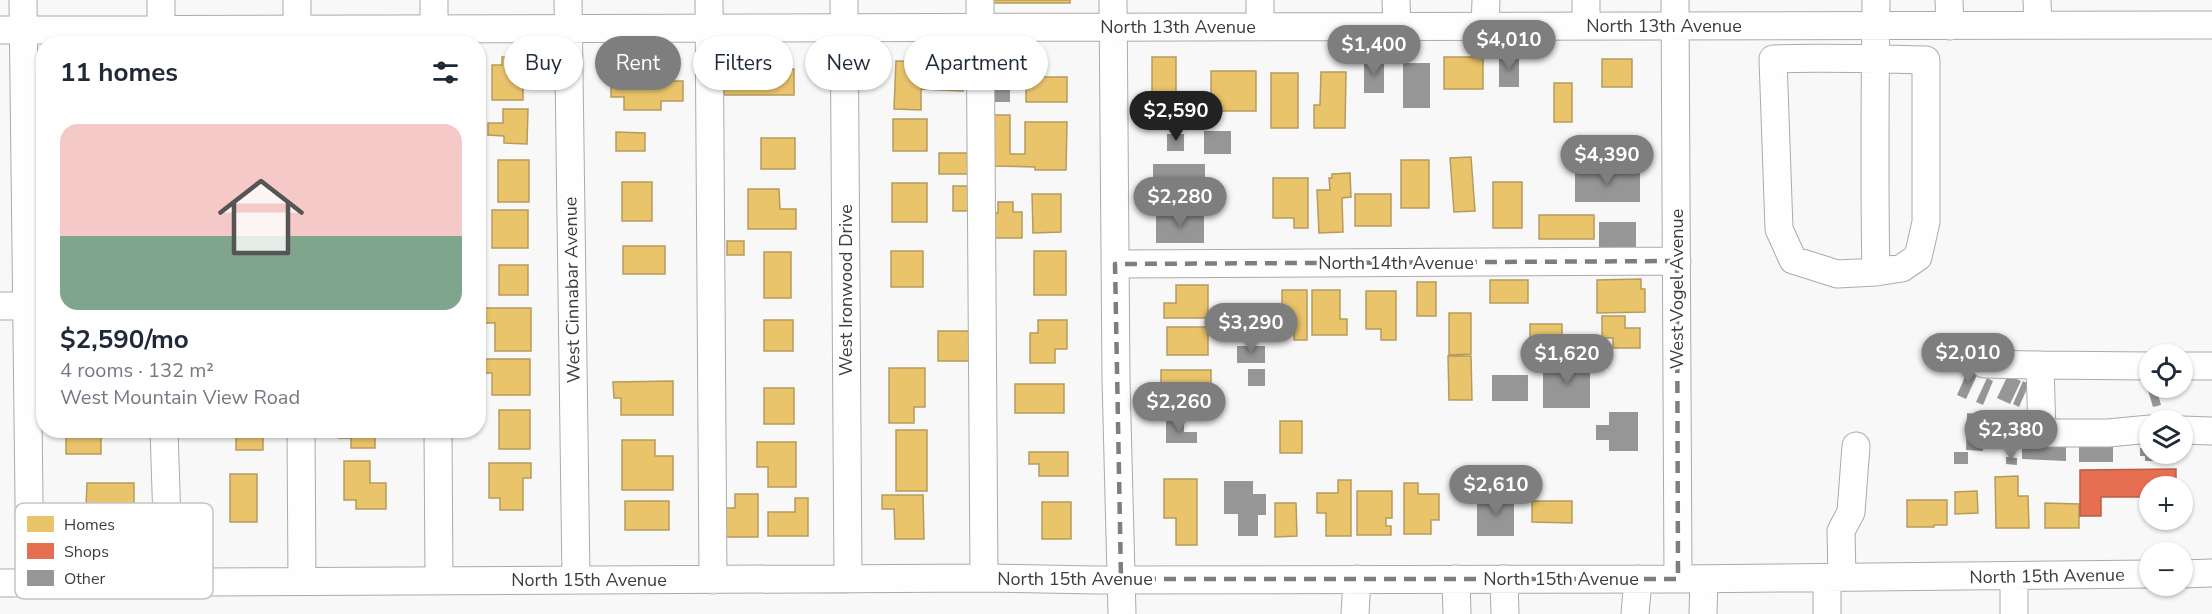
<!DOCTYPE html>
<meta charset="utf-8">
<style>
body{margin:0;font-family:"Nunito Sans",sans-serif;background:#f2f2f3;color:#1f2937;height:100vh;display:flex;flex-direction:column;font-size:22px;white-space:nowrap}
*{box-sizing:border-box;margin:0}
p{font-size:20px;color:#747a83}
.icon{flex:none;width:33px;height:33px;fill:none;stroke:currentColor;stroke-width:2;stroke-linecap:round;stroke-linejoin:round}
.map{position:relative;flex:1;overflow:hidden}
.sheet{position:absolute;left:36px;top:36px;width:450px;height:402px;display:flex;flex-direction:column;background:#fff;border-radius:24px;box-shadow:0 2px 4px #0004}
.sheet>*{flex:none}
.guide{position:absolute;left:504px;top:36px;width:570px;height:54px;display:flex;gap:12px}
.tools{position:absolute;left:2139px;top:344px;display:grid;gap:12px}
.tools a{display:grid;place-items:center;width:54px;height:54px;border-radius:50%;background:#fff;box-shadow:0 2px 4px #0004;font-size:30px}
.price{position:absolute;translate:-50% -51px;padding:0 14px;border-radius:21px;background:#7f7e7f;color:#fff;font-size:20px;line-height:39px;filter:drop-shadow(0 2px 3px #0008)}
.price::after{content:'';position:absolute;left:50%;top:36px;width:18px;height:14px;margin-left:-9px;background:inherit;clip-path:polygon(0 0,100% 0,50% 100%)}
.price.on{background:#222;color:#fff}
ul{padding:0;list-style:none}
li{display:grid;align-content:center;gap:12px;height:318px;padding:0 24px}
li+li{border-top:2px solid #e0e1e3}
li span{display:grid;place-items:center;height:186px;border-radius:18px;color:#555}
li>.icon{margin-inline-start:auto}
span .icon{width:108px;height:108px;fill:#fffc;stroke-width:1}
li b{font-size:26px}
h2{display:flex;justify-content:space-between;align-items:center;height:72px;padding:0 24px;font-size:26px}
.chip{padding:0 21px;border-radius:27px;background:#fff;box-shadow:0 2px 4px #0004;font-size:21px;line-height:54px}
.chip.on{background:#7f7e7f;color:#fff}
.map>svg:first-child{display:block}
.homes{fill:#e9c46a;stroke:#b59b5c;stroke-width:1.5}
.shops{fill:#e76f51;stroke:#b4604b;stroke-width:1.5}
.building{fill:#979697}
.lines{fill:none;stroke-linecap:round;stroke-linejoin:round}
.minor-casing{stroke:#ababab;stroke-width:29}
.minor{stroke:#fefefe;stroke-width:27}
.marked{fill:none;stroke:#7f7e7f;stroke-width:4.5;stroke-dasharray:12 8;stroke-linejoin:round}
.labels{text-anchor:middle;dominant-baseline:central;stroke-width:6;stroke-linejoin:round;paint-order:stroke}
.street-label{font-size:18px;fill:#3d3c3d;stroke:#fff}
.key{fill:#fff;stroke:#c5c4c5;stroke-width:1.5}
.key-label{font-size:16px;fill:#3d3c3d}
</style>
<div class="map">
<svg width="2212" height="614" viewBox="0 0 2212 614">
<rect width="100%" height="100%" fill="#f9f8f9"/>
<!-- homes -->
<path class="homes" d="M990 0H1070V3H990Z
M502 57H523V100H492V65H502Z
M1152 57H1176V98H1152Z
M1444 57H1483V89H1444Z
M1602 59H1632V87H1602Z
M896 61 964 63 963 91 921 89V110L894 109Z
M621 65H645V75H661V81H683V101H661V110H624V97H611V77H621Z
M724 69H794V95H724Z
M1211 71H1256V111H1211Z
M1321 72H1346L1345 128H1314V105H1320Z
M1271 73H1298V128H1271Z
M1026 77H1067V102H1026Z
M1554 83H1572V122H1554Z
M503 109H528L527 144 504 143V136L488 135V123H503Z
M991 115H1010V154H1025V122H1067L1066 170H1035V167L991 166Z
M893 119H927V151H893Z
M616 132 645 133V151H616Z
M761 138H795V169H761Z
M939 153H968V174H939Z
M1471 157 1475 211 1454 212 1450 158Z
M498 160H529V202H498Z
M1401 160H1429V208H1401Z
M1350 173 1351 197 1342 198 1343 232 1319 233 1317 190H1330L1329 178H1332V174Z
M1273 178H1308V228H1294V218H1273Z
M622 182H652V221H622Z
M1493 182H1522V228H1493Z
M892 183H927V222H892Z
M953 186H972L973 211H953Z
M748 189H779L780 209H796V229H748Z
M1032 194H1061V232L1033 233Z
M1355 194H1391V226H1355Z
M998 202H1013V212H1022V238H988V213H998Z
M492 210H528V248H492Z
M1539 215H1594V239H1539Z
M727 241H744V255H727Z
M623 246H665V274H623Z
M891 251H923V287H891Z
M1034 251H1066V295H1034Z
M764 252H791V298H764Z
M499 265H528V295H499Z
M1641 279V289H1645V312L1597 313V280Z
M1490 280H1528V303H1490Z
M1417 282H1436V316H1417Z
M1176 285H1208V318H1164V303H1176Z
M1282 290H1307V340H1294V329H1274V314H1282Z
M1312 290H1340V319H1347V335H1312Z
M1366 291H1396V340H1381V329H1366Z
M481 308H531V351H495V323H481Z
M1449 313H1471V354L1449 355Z
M1602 316H1625V328H1640V348H1613V338H1602Z
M764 320H793V351H764Z
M1038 320H1067V349H1055V363H1030V333H1038Z
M1530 324H1562V351H1530Z
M1167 327H1208V355H1167Z
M938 331H969V361H938Z
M1448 356H1471L1472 400H1449Z
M478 359H530V395H492V373H478Z
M889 368H925V407H914V423H889Z
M1161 370H1211V399H1161Z
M673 381V415H621V398H614L613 382Z
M1015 384H1064V413H1015Z
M764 388H794V424H764Z
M499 410H530V449H499Z
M1280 421H1302V453H1280Z
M66 430H101V454H66Z
M236 430H263V450H236Z
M339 430H375V448H351V438H339Z
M896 430H927V491H896Z
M622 440H655V456H673V490H622Z
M757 442H796V487H768V467H757Z
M1029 452H1068V476H1039V464H1029Z
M344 461H370V483H386V509H356V500H344Z
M489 463H531V478H523V510H500V498H489Z
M230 474H257V522H230Z
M2018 476V496H2028L2029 528H1996L1995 477Z
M1164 479H1197V545H1176V518H1164Z
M1338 480H1351V536H1326V513H1317V493H1338Z
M87 483H134V505H147V530H120V512H100V531L73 530V506H86Z
M1404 483H1418V494H1439V520H1431V534H1404Z
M1357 491H1392V518H1386V526H1391V535H1357Z
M1977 491 1978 513 1955 514V492Z
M735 494H758V537H719V508H735Z
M882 495H923L924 539H895L894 509H882Z
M795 498H808V536H768V512H795Z
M1907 500H1947V525H1934V527H1907Z
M625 501H669V530H625Z
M1532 501H1572V523L1532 522Z
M1042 502H1071V539H1042Z
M1275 503H1296L1297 536 1275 537Z
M2045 503 2079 504V528H2045Z"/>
<!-- shops -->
<path class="shops" d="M2176 469V486H2150V497H2101V516H2080V470Z"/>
<!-- building -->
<path class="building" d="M1499 55H1519V87H1499Z
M1364 58H1384V93H1364Z
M1403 63H1430V108H1403Z
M992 77H1010V102H992Z
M1204 131H1231V154H1204Z
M1167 134H1184V151H1167Z
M1153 164H1205V187H1153Z
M1575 170H1640V202H1575Z
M1156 213H1204V243H1156Z
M1599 222H1636V247H1599Z
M1237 346H1265V363H1237Z
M1543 362H1590V408H1543Z
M1969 368 1978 373 1966 399 1957 395Z
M1248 369H1265V386H1248Z
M1492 375H1528V401H1492Z
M2008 375 2021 381 2010 404 1997 398Z
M1987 378 1993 381 1983 405 1976 402Z
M2023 381 2029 384 2019 407 2013 404Z
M2150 383V387H2156L2161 405 2153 407 2146 384Z
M1609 412H1638V451H1609V440H1596V425H1609Z
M1978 412 2017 413V436L1984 435 1983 451 1966 450 1967 413 1978 414Z
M1166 420H1184V432H1197V443H1166Z
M2144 439H2150V453H2170L2171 461H2145V456H2140V448H2144Z
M2032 440H2066V461L2022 459V445H2032Z
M2079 441H2113V462H2079Z
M1954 452H1968V464H1954Z
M2006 457 2017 458V465L2006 464Z
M1224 481H1253V494H1266V515H1258V536H1238V514H1224Z
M1477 496H1514V536H1477Z"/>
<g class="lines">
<!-- minor casing -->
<g class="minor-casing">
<path id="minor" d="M23 0 30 583
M297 0V44
M434 0V44
M568 0 576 580
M709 0 713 580
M844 0 848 579
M980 0 984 578
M1113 0 1116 379 1122 614
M1260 0V27
M1396 0 1397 27
M1586 0V26
M1675 0 1678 579
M1949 0 1950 26
M2037 0 2038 25
M1485 27 1486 0
M0 30C737 29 1475 25 2212 25
M161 44V0
M1115 264 1677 261
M1876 272 1902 268 1918 257 1926 222V60C1875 59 1824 57 1773 59L1779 229 1793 260 1837 274 1876 272C1874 182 1875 91 1876 0
M0 306H27
M1984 364 2040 365
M2150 366 2040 365 2042 433H2108L2150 429
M2182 366H2212
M164 430 169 582
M301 430 302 581
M438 430 439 580
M2182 430 2212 431
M2182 574 2212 573
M2014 576V614
M1842 577 1841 531 1851 512 1856 446
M1827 578V614
M1456 579 1457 614
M1504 579 1505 614
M0 583 984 578 1096 580 1678 579 2150 574
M1355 614 1357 579
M1635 614 1638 579
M1703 614 1704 579"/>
</g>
<!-- minor -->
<use href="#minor" class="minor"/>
</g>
<!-- marked area -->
<path class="marked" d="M1677 261 1678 579H1121L1115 264Z"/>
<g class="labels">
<!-- street labels -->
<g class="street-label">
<text x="1664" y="26">North 13th Avenue</text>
<text x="1178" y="27">North 13th Avenue</text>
<text x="1396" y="263">North 14th Avenue</text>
<text transform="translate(1677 289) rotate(-90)">West Vogel Avenue</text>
<text transform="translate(572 290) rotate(-91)">West Cinnabar Avenue</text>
<text transform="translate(846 290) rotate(-90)">West Ironwood Drive</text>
<text transform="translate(2047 576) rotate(-1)">North 15th Avenue</text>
<text x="1075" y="579">North 15th Avenue</text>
<text x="1561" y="579">North 15th Avenue</text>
<text x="589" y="580">North 15th Avenue</text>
</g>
</g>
<!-- legend -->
<rect x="15" y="503" width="198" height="96" rx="9" class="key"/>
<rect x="27" y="516" width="27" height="16" fill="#e9c46a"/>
<rect x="27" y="543" width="27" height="16" fill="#e76f51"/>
<rect x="27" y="570" width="27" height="16" fill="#979697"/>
<g class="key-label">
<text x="64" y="530">Homes</text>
<text x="64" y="557">Shops</text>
<text x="64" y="584">Other</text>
</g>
</svg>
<div class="tools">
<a><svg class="icon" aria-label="locate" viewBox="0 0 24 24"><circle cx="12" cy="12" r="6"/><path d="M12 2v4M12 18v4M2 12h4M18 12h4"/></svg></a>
<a><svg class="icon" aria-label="layers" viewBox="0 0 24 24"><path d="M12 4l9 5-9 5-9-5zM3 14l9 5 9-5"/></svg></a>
<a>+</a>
<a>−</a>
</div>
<b class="price" style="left:1509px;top:71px">$4,010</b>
<b class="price" style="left:1374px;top:76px">$1,400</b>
<b class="price on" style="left:1176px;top:142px">$2,590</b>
<b class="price" style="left:1607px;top:186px">$4,390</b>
<b class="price" style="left:1180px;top:228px">$2,280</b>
<b class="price" style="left:1251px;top:354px">$3,290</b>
<b class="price" style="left:1968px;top:384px">$2,010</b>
<b class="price" style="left:1567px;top:385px">$1,620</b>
<b class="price" style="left:1179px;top:433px">$2,260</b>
<b class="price" style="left:2011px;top:461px">$2,380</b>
<b class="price" style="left:1496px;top:516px">$2,610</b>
<div class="guide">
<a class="chip">Buy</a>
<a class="chip on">Rent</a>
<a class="chip">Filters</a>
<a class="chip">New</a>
<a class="chip">Apartment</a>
</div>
<section class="sheet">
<h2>11 homes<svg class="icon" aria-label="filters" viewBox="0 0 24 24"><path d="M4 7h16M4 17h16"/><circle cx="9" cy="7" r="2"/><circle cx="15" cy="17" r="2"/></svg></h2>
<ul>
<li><span style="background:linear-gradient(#f6c9c9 60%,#7fa58c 0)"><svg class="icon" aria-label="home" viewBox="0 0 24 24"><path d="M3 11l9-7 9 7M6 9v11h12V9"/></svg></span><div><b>$2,590/mo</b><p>4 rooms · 132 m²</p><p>West Mountain View Road</p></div></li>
</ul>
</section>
</div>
